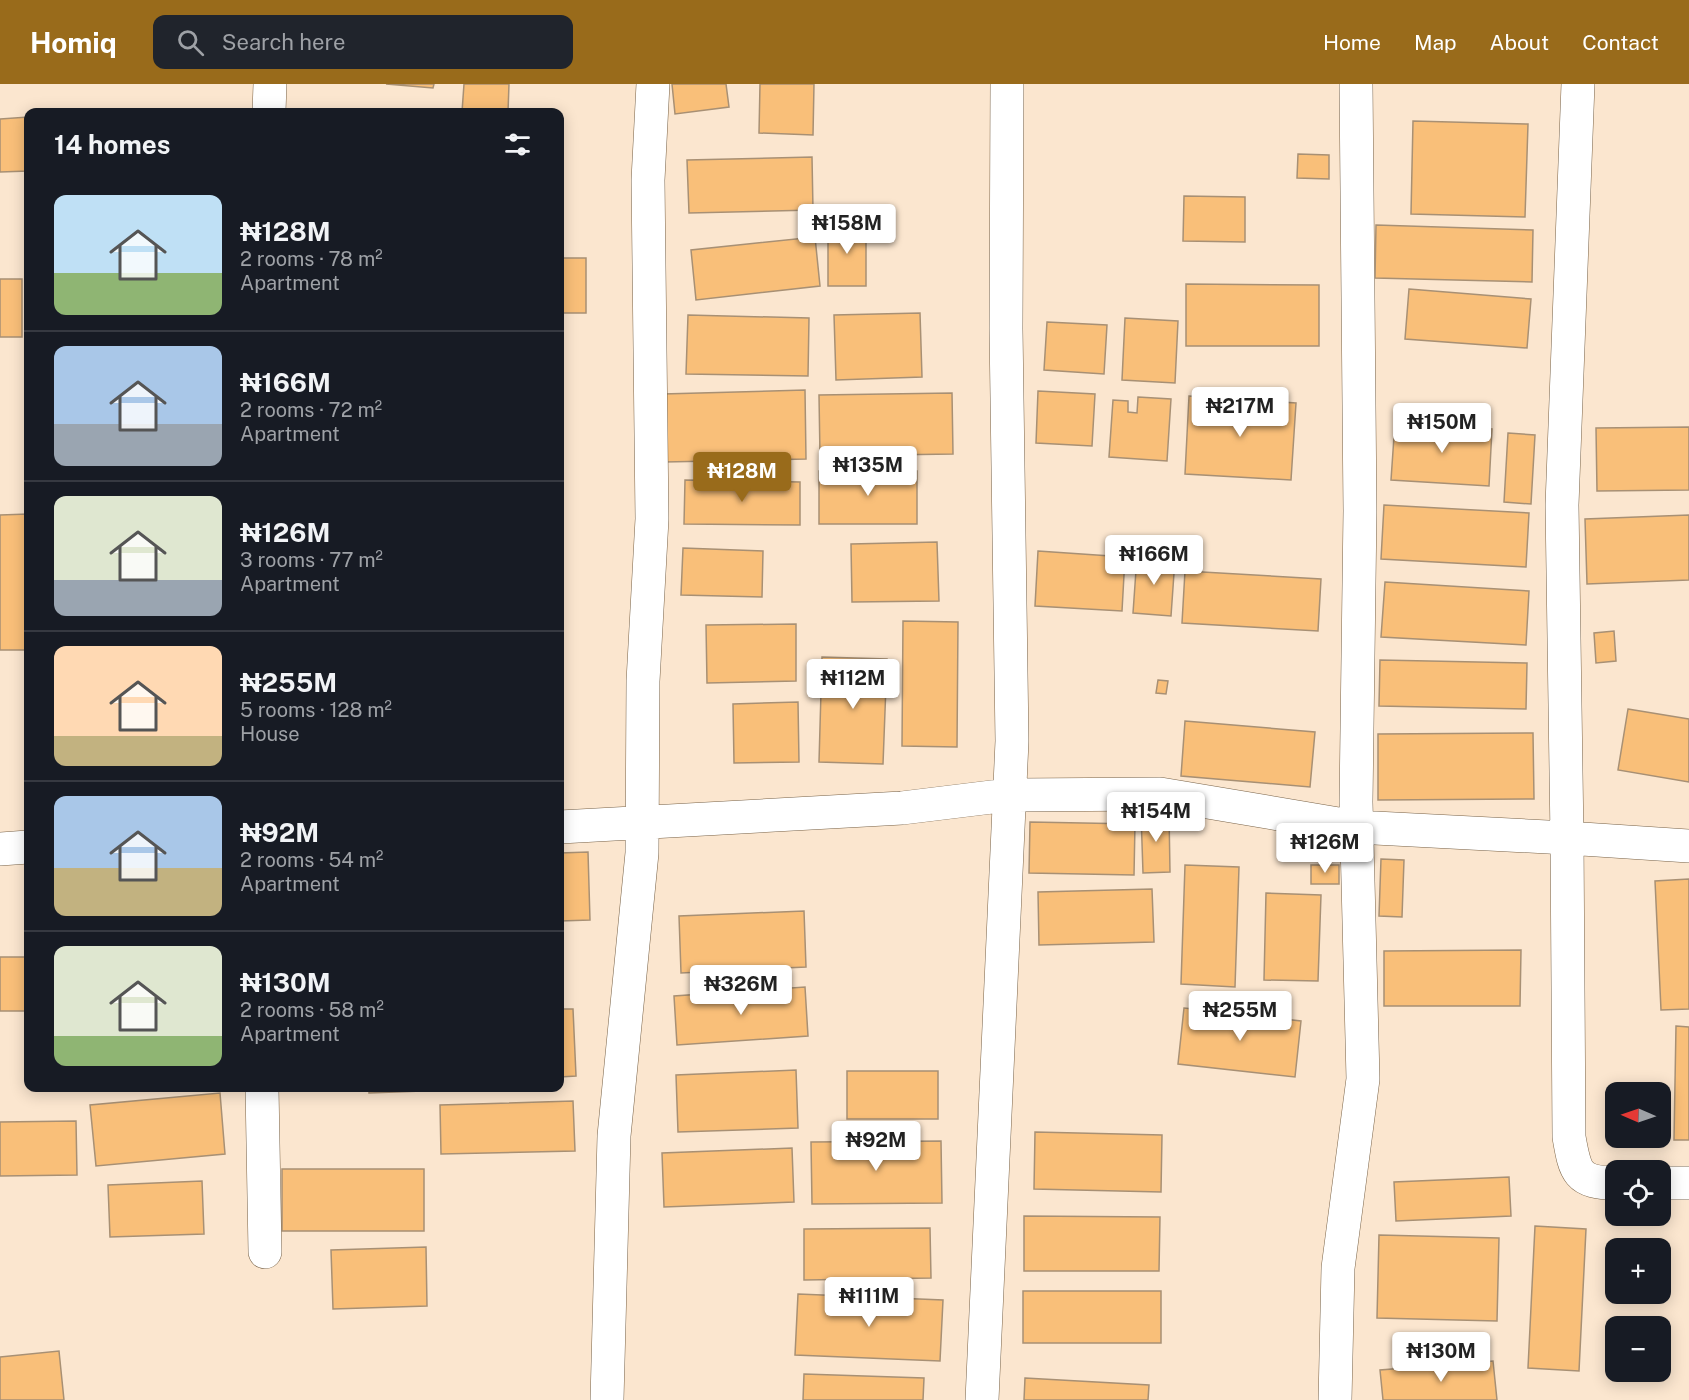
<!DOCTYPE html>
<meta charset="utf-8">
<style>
body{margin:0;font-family:"Public Sans",sans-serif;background:#20242c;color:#f1f3f6;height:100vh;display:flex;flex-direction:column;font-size:22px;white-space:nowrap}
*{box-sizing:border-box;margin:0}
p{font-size:20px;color:#9ea1a6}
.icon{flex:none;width:33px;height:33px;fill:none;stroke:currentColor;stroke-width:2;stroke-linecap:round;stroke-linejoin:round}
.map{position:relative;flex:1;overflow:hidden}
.details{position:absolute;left:24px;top:24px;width:540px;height:984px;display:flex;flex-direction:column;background:#171b24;border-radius:12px;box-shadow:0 3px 15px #0003}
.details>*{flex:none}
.needle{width:39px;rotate:272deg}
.buttons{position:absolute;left:1605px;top:998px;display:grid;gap:12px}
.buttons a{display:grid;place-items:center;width:66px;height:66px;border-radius:12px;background:#171b24;box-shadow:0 3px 15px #0003;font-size:30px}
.price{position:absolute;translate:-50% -51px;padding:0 14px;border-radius:6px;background:#fff;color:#222;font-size:20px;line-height:39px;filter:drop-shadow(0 2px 3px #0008)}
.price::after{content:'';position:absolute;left:50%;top:36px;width:18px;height:14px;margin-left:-9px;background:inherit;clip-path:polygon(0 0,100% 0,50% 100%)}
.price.selected{background:#996b1b;color:#fff}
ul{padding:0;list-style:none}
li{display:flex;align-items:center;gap:18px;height:150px;padding:0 30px}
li+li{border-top:2px solid #363941}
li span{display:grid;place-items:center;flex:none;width:168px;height:120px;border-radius:12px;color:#555}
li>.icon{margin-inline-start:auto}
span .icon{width:72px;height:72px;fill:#fffc;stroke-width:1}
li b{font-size:26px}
h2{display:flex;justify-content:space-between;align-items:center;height:72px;padding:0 30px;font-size:26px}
header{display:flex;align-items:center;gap:36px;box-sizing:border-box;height:84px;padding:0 30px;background:#996b1b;color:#fff}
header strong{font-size:28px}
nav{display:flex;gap:33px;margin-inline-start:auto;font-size:21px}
.search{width:420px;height:54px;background:#20242c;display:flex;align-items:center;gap:15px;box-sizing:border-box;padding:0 21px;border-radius:12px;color:#9ea1a6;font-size:22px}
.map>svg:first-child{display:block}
.building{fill:#f9bf79;stroke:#a89074;stroke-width:1.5}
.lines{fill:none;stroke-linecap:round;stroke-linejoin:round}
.minor-casing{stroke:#796348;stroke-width:34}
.minor{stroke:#fff;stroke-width:33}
</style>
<header>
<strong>Homiq</strong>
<div class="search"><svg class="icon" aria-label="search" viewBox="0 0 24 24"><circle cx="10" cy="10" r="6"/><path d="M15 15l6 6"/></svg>Search here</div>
<nav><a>Home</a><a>Map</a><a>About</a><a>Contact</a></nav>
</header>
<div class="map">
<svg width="1689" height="1316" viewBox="0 0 1689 1316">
<rect width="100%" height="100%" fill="#fbe6cf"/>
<!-- building -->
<path class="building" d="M386 0H434L433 4Z
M464 0H509L508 28H462Z
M672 0H726L729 23 675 30Z
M760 0H814L813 51 759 49Z
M28 33V87L0 88V35Z
M1413 37 1528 40 1525 133 1411 130Z
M1298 70 1329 71V95L1297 94Z
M812 73 813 126 689 129 687 76Z
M1184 112 1245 113V158L1183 157Z
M828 141H866V202H828Z
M1376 141 1533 146 1532 198 1375 194Z
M815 153 820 202 696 216 691 166Z
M560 174H586V229H560Z
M0 195H22V253H0Z
M1186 200 1319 201V262H1186Z
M1409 205 1531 215 1527 264 1405 255Z
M920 229 922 293 836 296 834 231Z
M688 231 809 234 808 292 686 290Z
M1125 234 1178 237 1175 299 1122 296Z
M1047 238 1107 241 1104 290 1044 286Z
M805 306 806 375 664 378 663 310Z
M1038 307 1095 310 1092 362 1036 359Z
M952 309 953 370 820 372 819 311Z
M1189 312 1296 319 1291 396 1185 390Z
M1138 313 1171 315 1167 377 1109 373 1113 316 1128 317V328L1137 329Z
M1395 338 1492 345 1489 402 1391 396Z
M1689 343V406L1597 407 1596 344Z
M1508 349 1535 351 1531 420 1504 418Z
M819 387H917V440H819Z
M685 396 800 398V441L684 440Z
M1384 421 1529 429 1526 483 1381 475Z
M28 430V566H0V431Z
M1689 431V496L1587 500 1585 435Z
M937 458 939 517 852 518 851 460Z
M683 464 763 467 762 513 681 511Z
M1038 467 1125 473 1122 527 1035 522Z
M1137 472 1175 475 1171 532 1133 529Z
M1185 487 1321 495 1318 547 1182 539Z
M1385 498 1529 507 1526 561 1381 553Z
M903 537 958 538 957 663 902 662Z
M796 540V597L707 599 706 541Z
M1614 547 1616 577 1596 579 1594 549Z
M822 573 887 575 883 680 819 678Z
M1380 576 1527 579 1526 625 1379 622Z
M1158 596 1168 597 1166 610 1156 609Z
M798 618 799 678 734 679 733 620Z
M1628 625 1689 635V698L1618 686Z
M1185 637 1315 648 1310 703 1181 692Z
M1533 649 1534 715 1378 716V650Z
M1141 729H1169L1170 788 1143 789Z
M1030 738 1135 740 1134 791 1029 789Z
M588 768 590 836 560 837V769Z
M1381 775 1404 776 1402 833 1379 832Z
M1185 781 1239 783 1235 903 1181 900Z
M1311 781H1339V800H1311Z
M1689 795V925L1661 926 1655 797Z
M1152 805 1154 858 1039 861 1038 808Z
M1266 809 1321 811 1318 897 1264 896Z
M804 827 806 883 681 889 679 832Z
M1521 866 1520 922H1384V867Z
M0 873H28V927H0Z
M805 903 808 952 677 961 674 912Z
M1184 924 1301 937 1295 993 1178 980Z
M560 925H573L576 992 560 993Z
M1676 942 1689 943V1056H1674Z
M796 986 798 1044 678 1048 676 991Z
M847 987H938V1035H847Z
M369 1004H422V1007L369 1009Z
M220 1009 225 1070 96 1082 90 1021Z
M573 1017 575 1067 441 1070 440 1021Z
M76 1037 77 1091 0 1092V1038Z
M1035 1048 1162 1051 1161 1108 1034 1105Z
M941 1057 942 1119 812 1120 811 1058Z
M792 1064 794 1118 664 1123 662 1069Z
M282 1085H424V1147H282Z
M1509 1093 1511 1132 1396 1137 1394 1098Z
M202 1097 204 1150 110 1153 108 1101Z
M1024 1132 1160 1133 1159 1187H1024Z
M1535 1142 1586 1145 1579 1287 1528 1284Z
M930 1144 931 1194 804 1196V1145Z
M1379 1151 1499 1154 1497 1237 1377 1234Z
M426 1163 427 1222 333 1225 331 1166Z
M1023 1207H1161V1259H1023Z
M798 1210 943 1216 940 1277 795 1271Z
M59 1267 64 1316H0V1273Z
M1493 1277 1497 1316H1383L1380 1286Z
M804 1290 924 1294 923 1316H803Z
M1025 1294 1149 1301 1148 1316H1024Z"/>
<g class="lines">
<!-- minor casing -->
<g class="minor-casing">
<path id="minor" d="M1578 0 1562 421 1567 754 1689 762
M269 28 270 0
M560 743 902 724 1008 711 1160 710 1356 743 1567 754 1569 1053C1575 1088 1577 1099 1616 1099
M0 765 28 763
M262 1004 265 1168
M1660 1099H1689
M607 1316 614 1052 642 769 643 597 652 435 648 96 653 0
M982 1316 1012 657 1006 245 1007 0
M1335 1316 1338 1184 1363 995 1356 718 1360 427 1356 0"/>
</g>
<!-- minor -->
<use href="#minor" class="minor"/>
</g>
</svg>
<div class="buttons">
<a><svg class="needle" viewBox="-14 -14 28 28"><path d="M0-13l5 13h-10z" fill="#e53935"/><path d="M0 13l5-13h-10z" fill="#9ea1a6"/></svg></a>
<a><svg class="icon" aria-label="locate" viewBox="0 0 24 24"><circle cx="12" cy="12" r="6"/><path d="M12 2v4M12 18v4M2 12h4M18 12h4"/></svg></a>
<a>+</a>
<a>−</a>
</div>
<b class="price" style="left:847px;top:171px">₦158M</b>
<b class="price" style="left:1240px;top:354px">₦217M</b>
<b class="price" style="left:1442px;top:370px">₦150M</b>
<b class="price" style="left:868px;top:413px">₦135M</b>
<b class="price selected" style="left:742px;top:419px">₦128M</b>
<b class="price" style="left:1154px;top:502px">₦166M</b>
<b class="price" style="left:853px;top:626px">₦112M</b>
<b class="price" style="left:1156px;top:759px">₦154M</b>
<b class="price" style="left:1325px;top:790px">₦126M</b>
<b class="price" style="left:741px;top:932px">₦326M</b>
<b class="price" style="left:1240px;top:958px">₦255M</b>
<b class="price" style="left:876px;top:1088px">₦92M</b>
<b class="price" style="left:869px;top:1244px">₦111M</b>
<b class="price" style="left:1441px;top:1299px">₦130M</b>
<section class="details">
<h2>14 homes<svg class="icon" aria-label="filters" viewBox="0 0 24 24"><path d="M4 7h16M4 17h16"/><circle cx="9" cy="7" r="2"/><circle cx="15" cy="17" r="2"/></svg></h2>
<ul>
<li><span style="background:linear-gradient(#bfe0f5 65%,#8fb573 0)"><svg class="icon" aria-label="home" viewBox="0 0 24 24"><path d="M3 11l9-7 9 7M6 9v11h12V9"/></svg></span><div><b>₦128M</b><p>2 rooms · 78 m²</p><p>Apartment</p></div></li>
<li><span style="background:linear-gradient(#a9c7e8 65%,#9aa5b1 0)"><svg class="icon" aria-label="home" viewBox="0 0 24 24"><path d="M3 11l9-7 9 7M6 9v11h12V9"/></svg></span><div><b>₦166M</b><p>2 rooms · 72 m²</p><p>Apartment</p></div></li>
<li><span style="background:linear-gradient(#dfe7d0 70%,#9aa5b1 0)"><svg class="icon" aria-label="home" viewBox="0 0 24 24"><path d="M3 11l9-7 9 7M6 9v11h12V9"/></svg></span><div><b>₦126M</b><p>3 rooms · 77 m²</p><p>Apartment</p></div></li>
<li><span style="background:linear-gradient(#ffd9b3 75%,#c2b280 0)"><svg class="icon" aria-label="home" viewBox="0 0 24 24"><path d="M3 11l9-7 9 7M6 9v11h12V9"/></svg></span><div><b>₦255M</b><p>5 rooms · 128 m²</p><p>House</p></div></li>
<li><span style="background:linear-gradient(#a9c7e8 60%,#c2b280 0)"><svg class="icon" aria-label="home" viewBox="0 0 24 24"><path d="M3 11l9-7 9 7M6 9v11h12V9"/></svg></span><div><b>₦92M</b><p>2 rooms · 54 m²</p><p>Apartment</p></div></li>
<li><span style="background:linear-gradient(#dfe7d0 75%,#8fb573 0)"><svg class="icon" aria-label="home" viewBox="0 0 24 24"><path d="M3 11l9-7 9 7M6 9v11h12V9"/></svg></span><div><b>₦130M</b><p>2 rooms · 58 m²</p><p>Apartment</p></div></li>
</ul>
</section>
</div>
